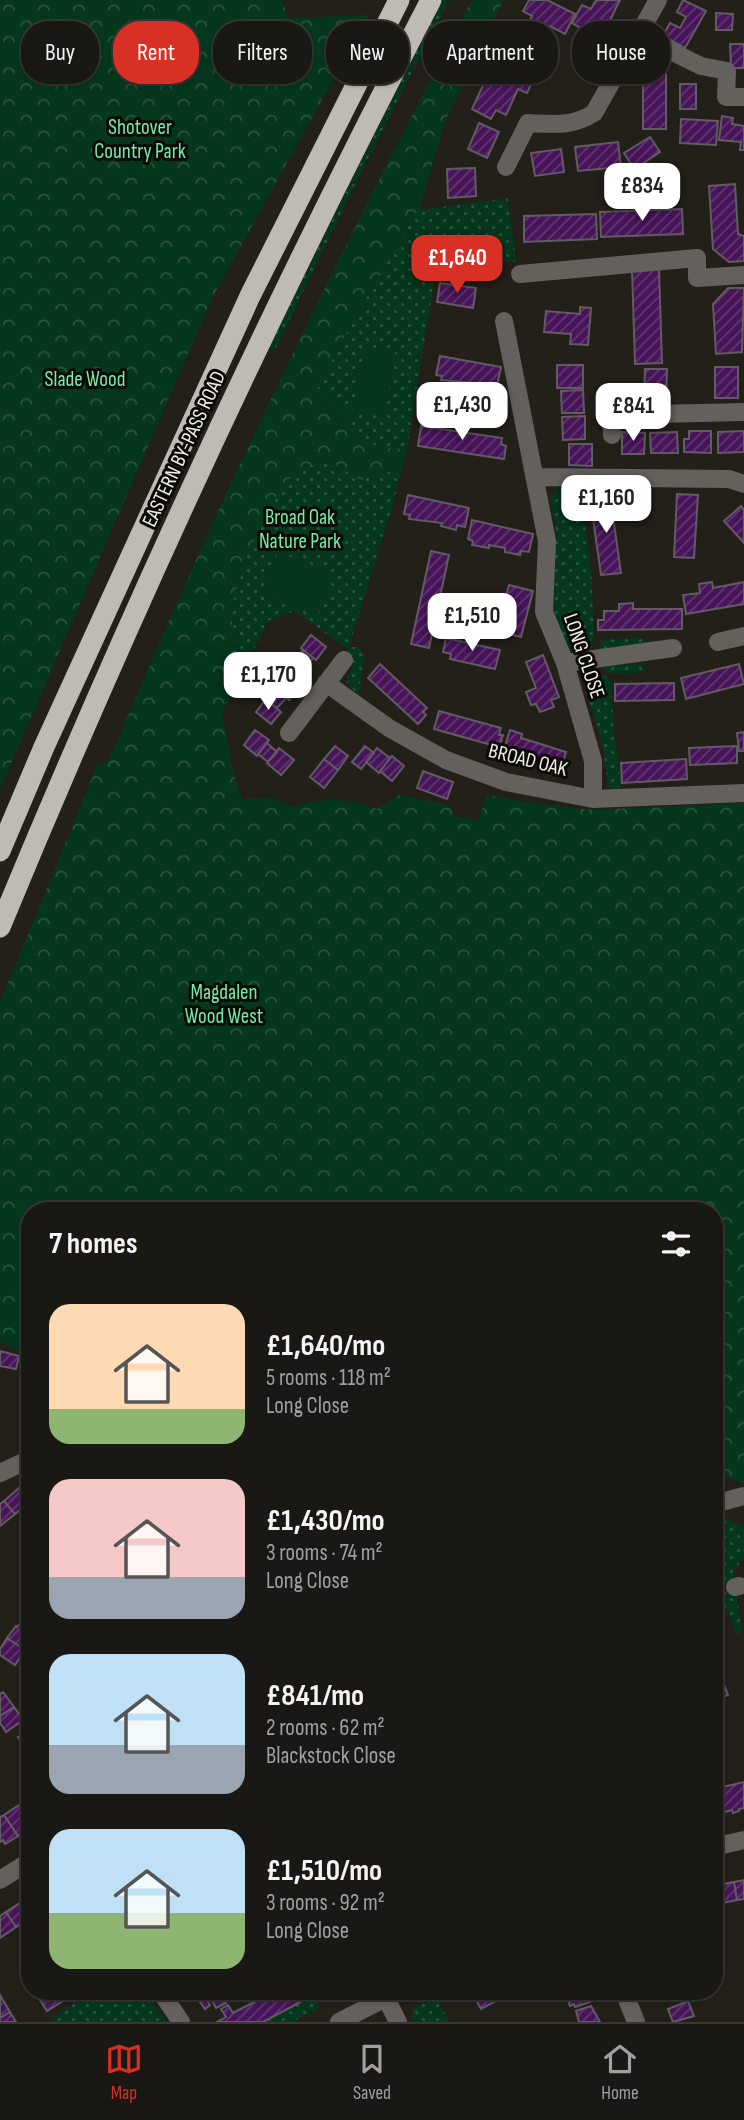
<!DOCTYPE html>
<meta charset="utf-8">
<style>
body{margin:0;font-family:"Sofia Sans Condensed",sans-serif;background:#23211d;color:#f1f3f6;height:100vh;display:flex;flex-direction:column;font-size:26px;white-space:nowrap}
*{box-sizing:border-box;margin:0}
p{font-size:23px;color:#9fa0a0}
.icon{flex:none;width:38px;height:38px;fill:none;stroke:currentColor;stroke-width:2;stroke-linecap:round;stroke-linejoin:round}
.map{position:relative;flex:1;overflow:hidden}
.panel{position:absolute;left:21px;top:1202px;width:702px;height:798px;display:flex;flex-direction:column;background:#1a1814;border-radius:28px;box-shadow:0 2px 5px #0004,0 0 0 2px #383734}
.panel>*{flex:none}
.top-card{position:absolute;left:21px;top:21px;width:704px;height:63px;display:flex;gap:14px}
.price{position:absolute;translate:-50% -60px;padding:0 16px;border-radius:14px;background:#fff;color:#222;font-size:23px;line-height:46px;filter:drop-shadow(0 2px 4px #0008)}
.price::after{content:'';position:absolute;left:50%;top:42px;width:21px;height:16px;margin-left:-10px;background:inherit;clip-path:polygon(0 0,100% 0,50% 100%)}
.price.on{background:#d93025;color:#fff}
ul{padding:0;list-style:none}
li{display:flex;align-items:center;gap:21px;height:175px;padding:0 28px}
li span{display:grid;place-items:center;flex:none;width:196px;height:140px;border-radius:21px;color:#555}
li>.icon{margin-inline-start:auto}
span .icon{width:84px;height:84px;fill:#fffc;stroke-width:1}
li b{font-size:30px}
h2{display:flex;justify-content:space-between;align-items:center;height:84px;padding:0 28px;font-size:30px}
.tag{padding:0 24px;border-radius:28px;background:#1a1814;box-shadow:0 2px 5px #0004,0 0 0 2px #383734;font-size:24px;line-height:63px}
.tag.on{background:#d93025;color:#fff}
.dock{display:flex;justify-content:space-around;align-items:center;height:98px;border-top:2px solid #383734;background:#1a1814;font-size:19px;color:#9fa0a0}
.dock a{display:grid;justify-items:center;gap:4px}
.dock .on{color:#d93025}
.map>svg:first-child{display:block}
.green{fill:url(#green-dots)}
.forest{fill:url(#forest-crowns)}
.pitch{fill:#05371d}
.building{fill:url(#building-hatch);stroke:#615c63;stroke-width:2}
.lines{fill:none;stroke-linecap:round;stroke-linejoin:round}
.minor{stroke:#63605d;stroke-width:18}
.highway{stroke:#c0bab4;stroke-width:21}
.labels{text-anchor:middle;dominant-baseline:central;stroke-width:6;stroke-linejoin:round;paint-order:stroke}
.park-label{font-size:21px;fill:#74eea4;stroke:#0b0a07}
.street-label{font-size:21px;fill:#f2f0ec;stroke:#0b0a07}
</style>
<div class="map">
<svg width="744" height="2022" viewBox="0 0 744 2022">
<defs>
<pattern id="green-dots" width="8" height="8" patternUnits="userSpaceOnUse" patternTransform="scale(1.75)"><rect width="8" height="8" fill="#05371d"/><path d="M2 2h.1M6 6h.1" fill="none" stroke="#2a543e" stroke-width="1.8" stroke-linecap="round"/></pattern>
<pattern id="forest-crowns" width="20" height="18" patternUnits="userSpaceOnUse" patternTransform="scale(1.75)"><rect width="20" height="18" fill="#05371d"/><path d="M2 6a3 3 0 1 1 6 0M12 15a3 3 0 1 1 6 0" fill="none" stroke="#2a543e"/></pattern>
<pattern id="building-hatch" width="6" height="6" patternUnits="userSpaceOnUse" patternTransform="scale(1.75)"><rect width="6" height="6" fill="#481459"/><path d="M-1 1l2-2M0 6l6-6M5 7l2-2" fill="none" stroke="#633671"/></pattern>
</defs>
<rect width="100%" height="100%" fill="#23201a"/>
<!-- green -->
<path class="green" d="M442 0H449L352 190 275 350 268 348Z
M444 124 419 210 508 198 516 262 437 263 407 449 392 507 349 647H360L365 657 358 695 347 683V677L353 667 346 662 348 649 294 611 268 621 222 712 232 768 107 764 209 531 292 358Z
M566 488 581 494 591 568 594 636 591 648 586 652 569 651 555 617 553 605V561L557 538 550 496 555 490Z
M638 638 647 639 644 647 599 652 601 640Z
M637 664 642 665 646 672 612 674 601 667Z
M595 673 606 676 611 682 614 738 618 754 620 784 619 788 616 790 608 787 602 744 585 687 586 680Z
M720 1515 744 1528V1556L733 1573 734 1582 721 1581 714 1568V1517Z
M729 1591H736L742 1632 737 1634 729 1613 719 1616 715 1603 723 1600 721 1593Z
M92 1992H147L166 2022H54L52 2018Z
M314 1995 319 2004 317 2009 292 2022H263Z
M435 1996 449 2022H415L412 2017 413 2008Z"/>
<!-- forest -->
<path class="forest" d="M0 0H282L288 18 369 15 212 298 0 789Z
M472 0H503L444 124 418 210 353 321 318 387 347 415 355 439 385 448 407 449 402 468 361 480 328 461 307 467 283 483 248 554 230 611 237 647 222 712 232 768 242 799 272 798 292 807C325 797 344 798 377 809L399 795 449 805 454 816 478 820 487 795 539 804 592 810 744 803V1483L717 1474 714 1469V1211H30V1355L0 1342V1002L98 764H107C141 687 174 608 209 531 291 352 380 175 472 0Z"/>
<!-- pitch -->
<path class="pitch" d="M365 346 396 353 384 417 352 411Z
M278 552 334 574 318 616 262 594Z"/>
<!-- building -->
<path class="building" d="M529 0H547L575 14 565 34 550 26 536 52 518 43 532 16 523 11Z
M596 0H620L610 20 623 27 613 46 572 23 582 5 591 9Z
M683 0 706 11 685 48 663 36 670 23 680 28 686 17 677 12Z
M716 13 733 14 732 30H716Z
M730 44H744V68H731Z
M603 46 616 53 610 64 597 57Z
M509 56 538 70 527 93 518 89 506 115 496 110 491 119 472 109 486 79 495 83Z
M649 67H666V129H643V88L644 79H649Z
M680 84H696V109H680Z
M722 116 733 118 732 124 744 126V150H740L741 142 719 140Z
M681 119 718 121 716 145 680 143Z
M479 123 499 132 487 158 468 149Z
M650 137 660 152 634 169 624 153Z
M618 142 621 167 578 171 575 147Z
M561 149 564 172 535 176 531 153Z
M475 168 476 196 448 198 447 169Z
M735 184 738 234 744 236V261L729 262 713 249 709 186Z
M682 209 683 234 601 237 600 212Z
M596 214 597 239 524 242V216Z
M659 269 662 363 635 364 632 270Z
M440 283 476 288 473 308 437 302Z
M728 288H744L742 352 716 354 713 304Z
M580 307 591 308 588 345 570 344 571 334 544 332 546 311 580 314Z
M440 356 501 367 497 386 490 385 489 389 473 387 474 383 441 380 442 376 436 375Z
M557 365H583V388H557Z
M715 367H738V398H715Z
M645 369H667L666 401H644Z
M583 390 584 413H562L561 391Z
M585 416V439L563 440 562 417Z
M421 426 502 438 501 444 506 446 504 459 418 446Z
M689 431H711V453L684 452V439H689Z
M744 431V452L718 453V432Z
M622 432 645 433 644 454H622Z
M677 432 678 453H651L650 433Z
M569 444H592V466L569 465Z
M677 494 698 495 694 558 674 557Z
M408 495 469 508 465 527 457 525 456 530 441 526 442 523 409 519 410 515 404 514Z
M610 495 621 573 601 575 590 497Z
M741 506 744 510V543L724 521Z
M472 520 533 534 529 552 521 551 520 555 505 552V548L489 545V548L472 545 473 541 468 539Z
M431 551 449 555 429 648 411 644Z
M712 582 713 588 744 582V604L686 614 683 595 700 593 699 584Z
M509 585 533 591 521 637 497 631Z
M633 603V609H682V629L598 630V620H604V611H619V604Z
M311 635 326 647 316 660 301 648Z
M446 638 500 650 495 669 450 659 451 654 443 652Z
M303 650 313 658 304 670 293 662Z
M543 655 559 697 551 700 554 707 540 712 536 704 531 705 526 692 536 688 526 662Z
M292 661 307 673 296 685 281 673Z
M380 664 427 708 423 712 426 715 418 724 368 678Z
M739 664 744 684 686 699 681 678Z
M284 675 299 688 289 700 274 688Z
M674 683V700L615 701V684Z
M276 690 286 698 277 708 267 700Z
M266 699 281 712 271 724 256 712Z
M439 711 501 728 499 735H503L499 747 434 729Z
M255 730 269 740 257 756 244 745Z
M510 730 522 734 521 738 566 752 560 772 502 755Z
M744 732V751H739L737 733Z
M267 743 277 752 268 762 258 754Z
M335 746 348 756 338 770 324 759Z
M365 746 374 753 361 769 352 762Z
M737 746V763L690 765 689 748Z
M279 748 294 760 281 775 267 763Z
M377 748 390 758 379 773 366 762Z
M392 756 404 766 392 781 380 771Z
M324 759 338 770 324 788 310 777Z
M686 759 687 779 622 783 621 763Z
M423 771 453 782 447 799 417 788Z
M0 1351 19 1356 16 1369 0 1366Z
M19 1488 30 1502 15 1514 4 1501Z
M4 1501 15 1514 0 1526V1504Z
M19 1625 30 1632V1643L25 1650 7 1638 16 1626 17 1627Z
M7 1638 25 1650 15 1665 0 1655V1649Z
M714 1660 728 1695 714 1700Z
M3 1692 14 1707 0 1716V1694Z
M14 1707 23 1720 6 1732 0 1723V1716Z
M716 1715 722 1730 714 1733V1716Z
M30 1729V1749L27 1750 18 1737Z
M744 1782V1808L739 1809V1811L733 1813 732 1810 717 1814V1816L714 1817V1789Z
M19 1805 25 1813 27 1811 30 1815V1828L18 1836 4 1815Z
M4 1815 18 1836 5 1844 3 1840 0 1842V1817Z
M744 1880V1899L737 1900 734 1882Z
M734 1882 737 1900 722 1903 718 1885Z
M23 1901 30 1912V1918L16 1927 6 1912Z
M6 1912 16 1927 0 1938V1916Z
M35 1992H57L63 2001 47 2011Z
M57 1992H78L63 2001Z
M193 1992H201L210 2005 205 2009Z
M215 1992H237L224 1999 226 2003 216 2008 213 2002 219 1998Z
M254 1992H259L262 1998 273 1992H312L314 1995 263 2022H217L226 2017 221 2009 228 2005 233 2013 256 2001 251 1993Z
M476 1992H513L481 2009 472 1993Z
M565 1992H589L591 1997 588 1998 590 2002 575 2007 574 2004 570 2006Z
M0 1995 10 2012 0 2018Z
M688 2001 694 2016 673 2022 668 2009Z
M591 2006 600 2022H579L576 2011Z
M10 2012 16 2022H0V2018Z"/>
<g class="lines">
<!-- minor -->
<path class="minor" d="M638 35 701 66 727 71 726 97H744
M506 167 528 123C553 124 572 127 594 113L658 0
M520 274 697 258V278L744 275
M504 321 547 541 544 612 565 663 593 761V799
M611 394 612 435
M611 415 744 412
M535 477 729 479 744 484
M718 642 744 636
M565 663 673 648
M326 683 389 728 446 760 506 782 593 799 744 793
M289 733 344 660
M0 1473 30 1459
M714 1504 744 1496
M735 1587 739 1586
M714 1847 744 1840
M0 1880 30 1861
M161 1992 181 2022
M624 1992 636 2022
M386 1998 398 2022
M339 2022 397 1992"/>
<!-- highway -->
<path class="highway" d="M0 851 44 747 250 296 399 0
M0 927C130 612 274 302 431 0"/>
</g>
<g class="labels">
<!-- park labels -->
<g class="park-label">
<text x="140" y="127">Shotover<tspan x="140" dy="24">Country Park</tspan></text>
<text x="85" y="379">Slade Wood</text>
<text x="300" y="517">Broad Oak<tspan x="300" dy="24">Nature Park</tspan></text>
<text x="224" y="992">Magdalen<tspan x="224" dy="24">Wood West</tspan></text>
</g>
<!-- street labels -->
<g class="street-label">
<text transform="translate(184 449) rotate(-65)">EASTERN BY-PASS ROAD</text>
<text transform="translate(584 656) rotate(71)">LONG CLOSE</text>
<text transform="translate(528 760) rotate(14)">BROAD OAK</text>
</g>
</g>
</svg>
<b class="price" style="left:642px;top:223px">£834</b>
<b class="price on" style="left:457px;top:295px">£1,640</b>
<b class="price" style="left:462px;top:442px">£1,430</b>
<b class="price" style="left:633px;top:443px">£841</b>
<b class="price" style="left:606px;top:535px">£1,160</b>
<b class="price" style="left:472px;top:653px">£1,510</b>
<b class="price" style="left:268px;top:712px">£1,170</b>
<div class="top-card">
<a class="tag">Buy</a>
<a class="tag on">Rent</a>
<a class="tag">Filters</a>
<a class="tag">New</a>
<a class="tag">Apartment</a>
<a class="tag">House</a>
</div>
<section class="panel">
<h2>7 homes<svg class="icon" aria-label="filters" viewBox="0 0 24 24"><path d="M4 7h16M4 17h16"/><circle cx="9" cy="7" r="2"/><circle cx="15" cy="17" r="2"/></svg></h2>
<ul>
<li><span style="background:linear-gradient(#ffd9b3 75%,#8fb573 0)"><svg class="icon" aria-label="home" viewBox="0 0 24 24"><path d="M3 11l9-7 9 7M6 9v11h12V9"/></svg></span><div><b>£1,640/mo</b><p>5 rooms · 118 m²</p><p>Long Close</p></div></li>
<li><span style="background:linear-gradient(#f6c9c9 70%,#9aa5b1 0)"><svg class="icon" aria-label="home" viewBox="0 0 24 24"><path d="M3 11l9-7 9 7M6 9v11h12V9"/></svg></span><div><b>£1,430/mo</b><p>3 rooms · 74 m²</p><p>Long Close</p></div></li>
<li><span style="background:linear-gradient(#bfe0f5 65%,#9aa5b1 0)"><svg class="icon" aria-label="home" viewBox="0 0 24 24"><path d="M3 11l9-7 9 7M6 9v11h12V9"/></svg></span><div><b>£841/mo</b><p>2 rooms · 62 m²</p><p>Blackstock Close</p></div></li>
<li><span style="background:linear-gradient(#bfe0f5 60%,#8fb573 0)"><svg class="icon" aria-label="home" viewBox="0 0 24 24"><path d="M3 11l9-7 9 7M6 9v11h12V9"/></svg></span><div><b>£1,510/mo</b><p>3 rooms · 92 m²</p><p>Long Close</p></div></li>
</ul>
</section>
</div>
<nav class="dock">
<a class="on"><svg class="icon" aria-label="map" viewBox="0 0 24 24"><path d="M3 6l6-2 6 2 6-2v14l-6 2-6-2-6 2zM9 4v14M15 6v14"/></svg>Map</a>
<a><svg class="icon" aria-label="saved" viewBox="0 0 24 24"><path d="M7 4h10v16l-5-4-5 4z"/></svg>Saved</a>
<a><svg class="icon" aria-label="home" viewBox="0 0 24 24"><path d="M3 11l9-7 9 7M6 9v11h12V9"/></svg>Home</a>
</nav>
